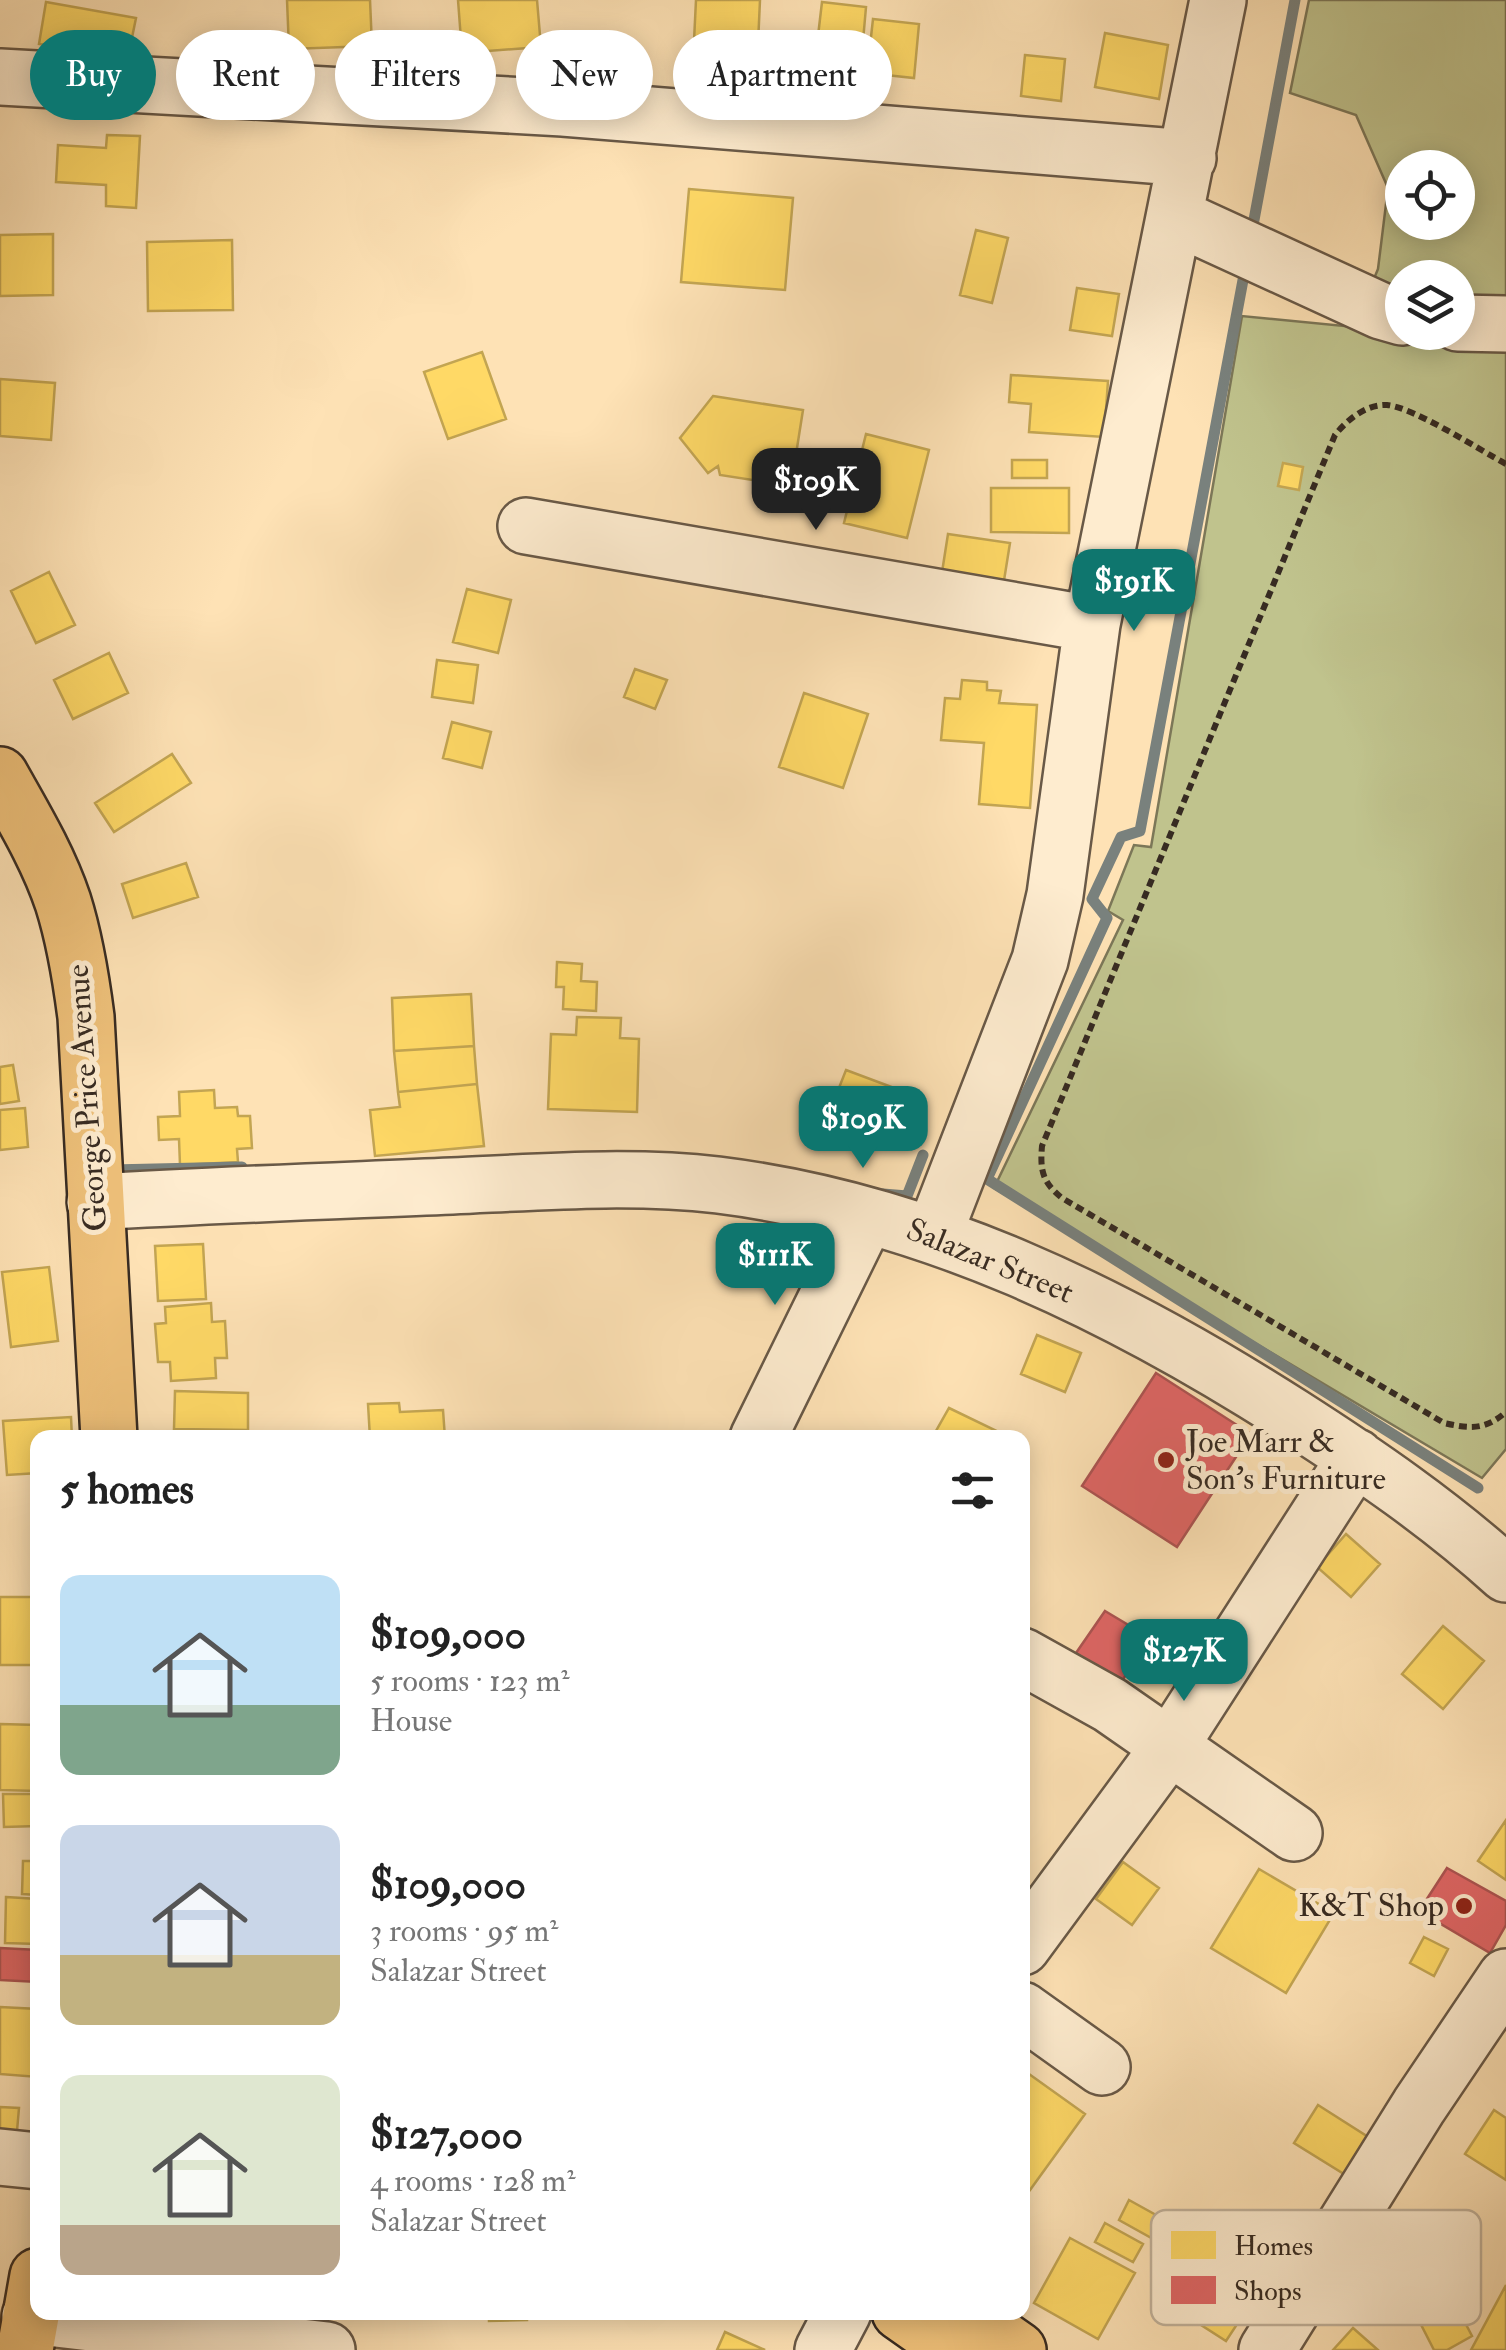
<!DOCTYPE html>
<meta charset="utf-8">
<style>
body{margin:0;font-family:"IM FELL Double Pica",serif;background:#f6f6f6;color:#222;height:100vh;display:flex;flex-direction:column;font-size:38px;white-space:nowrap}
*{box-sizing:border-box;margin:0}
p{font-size:32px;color:#767676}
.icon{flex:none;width:55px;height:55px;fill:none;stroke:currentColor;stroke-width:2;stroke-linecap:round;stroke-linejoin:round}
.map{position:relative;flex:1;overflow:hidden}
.panel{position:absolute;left:30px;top:1430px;width:1000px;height:890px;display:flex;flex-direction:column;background:#fff;border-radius:20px;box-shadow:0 5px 25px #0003}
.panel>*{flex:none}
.banner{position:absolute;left:30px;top:30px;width:1000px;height:90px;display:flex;gap:20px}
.controls{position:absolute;left:1385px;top:150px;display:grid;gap:20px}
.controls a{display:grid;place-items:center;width:90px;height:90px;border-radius:50%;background:#fff;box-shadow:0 5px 25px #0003;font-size:50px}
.price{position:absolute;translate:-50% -85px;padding:0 22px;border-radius:20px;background:#0f766e;color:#fff;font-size:32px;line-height:65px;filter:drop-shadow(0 2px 5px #0008)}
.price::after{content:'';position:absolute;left:50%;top:60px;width:30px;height:22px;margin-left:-15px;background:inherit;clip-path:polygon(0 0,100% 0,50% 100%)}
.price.active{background:#222;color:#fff}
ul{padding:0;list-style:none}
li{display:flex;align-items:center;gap:30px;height:250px;padding:0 30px}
li span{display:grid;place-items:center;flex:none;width:280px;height:200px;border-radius:20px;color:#555}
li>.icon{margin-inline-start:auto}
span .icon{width:120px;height:120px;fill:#fffc;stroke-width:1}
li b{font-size:42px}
h2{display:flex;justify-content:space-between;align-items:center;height:120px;padding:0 30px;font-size:42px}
.tag{padding:0 35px;border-radius:45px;background:#fff;box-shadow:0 5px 25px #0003;font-size:35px;line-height:90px}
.tag.active{background:#0f766e;color:#fff}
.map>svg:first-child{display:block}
.green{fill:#c0c38d;stroke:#7c7758;stroke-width:2.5;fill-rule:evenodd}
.homes{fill:#ffd966;stroke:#c3a552;stroke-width:2.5}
.shops{fill:#e06666;stroke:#ad5452;stroke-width:2.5}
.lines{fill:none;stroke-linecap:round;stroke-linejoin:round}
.stream{stroke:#79817d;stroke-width:11}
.minor-casing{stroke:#695947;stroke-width:60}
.major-casing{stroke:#372b22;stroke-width:60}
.path{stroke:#372b22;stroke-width:6;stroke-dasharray:8 5;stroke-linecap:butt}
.minor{stroke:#feeccf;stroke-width:55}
.major{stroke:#efc17a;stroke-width:55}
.poi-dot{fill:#8f2418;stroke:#feeccf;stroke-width:4}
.labels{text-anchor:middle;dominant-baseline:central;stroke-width:10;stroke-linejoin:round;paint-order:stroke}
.street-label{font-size:32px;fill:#372b22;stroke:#feeccf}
.poi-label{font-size:32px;fill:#372b22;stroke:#feeccf;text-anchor:start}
.key{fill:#feeccf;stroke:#c2b29b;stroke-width:2.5}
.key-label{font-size:28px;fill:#372b22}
</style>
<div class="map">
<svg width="1506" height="2350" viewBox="0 0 1506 2350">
<rect width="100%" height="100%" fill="#fee2b5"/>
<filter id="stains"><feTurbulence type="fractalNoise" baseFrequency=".002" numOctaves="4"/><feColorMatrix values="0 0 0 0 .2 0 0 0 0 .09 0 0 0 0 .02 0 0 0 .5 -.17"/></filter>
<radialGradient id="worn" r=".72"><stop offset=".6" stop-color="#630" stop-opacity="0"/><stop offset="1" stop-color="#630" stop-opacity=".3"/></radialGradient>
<!-- green -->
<path class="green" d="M1309 0H1506V1449L1482 1478 994 1188 1123 920 1108 911 1134 845 1151 847 1242 316 1354 327 1378 269 1388 188 1356 115 1290 93ZM1402 168H1458V222H1402ZM1402 278H1458V332H1402Z"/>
<!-- homes -->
<path class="homes" d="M287 0H370L372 46 289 49Z
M458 0H537L541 47 462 53Z
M696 0H760L758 44 694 41Z
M46 2 136 18 126 67 70 66 73 49 39 44Z
M822 2 866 7 863 41 818 36Z
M873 19 919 24 914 78 867 73Z
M1105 33 1168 45 1159 99 1095 87Z
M1025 55 1065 59 1061 101 1021 96Z
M107 135 140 136 136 208 106 206V185L56 182 58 145 106 148Z
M689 189 793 198 785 290 681 282Z
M976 230 1008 238 992 303 960 295Z
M53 234V295L0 296V235Z
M232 240 233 310 148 311 147 242Z
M1077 288 1119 294 1112 336 1070 330Z
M482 352 506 419 448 439 424 372Z
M1011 375 1108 381 1104 437 1029 432 1031 404 1009 402Z
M0 379 55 383 51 440 0 436Z
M713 396 803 410 791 486 720 475 718 466 708 473 680 438Z
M866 434 929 450 907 538 844 523Z
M1012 460H1047V478H1012Z
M1283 463 1303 467 1299 490 1278 486Z
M991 488H1069V533L991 532Z
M948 534 1010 543 1002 593 940 585Z
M49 572 75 625 36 643 11 591Z
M467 589 511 600 498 653 453 642Z
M109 653 128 693 73 719 54 680Z
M437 660 478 665 473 703 432 697Z
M635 669 667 680 655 709 624 697Z
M962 680 987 682V690L1001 691 999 703 1037 705 1030 808 979 804 984 743 941 740 945 698 960 699Z
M804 693 868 714 843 788 779 767Z
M452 722 491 732 482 768 443 758Z
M172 754 191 783 114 832 95 803Z
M186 863 198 897 133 918 122 884Z
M557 962 582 964 581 981 597 982 596 1011 563 1009 564 987H556Z
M471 994 474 1046 394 1051 392 998Z
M577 1017 621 1018 620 1038 639 1039 637 1112 548 1109 551 1034 576 1035Z
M474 1046 477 1084 398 1092 394 1051Z
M13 1065 19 1101 0 1104V1067Z
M846 1070 905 1092 884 1149 824 1126Z
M477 1084 484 1146 375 1156 370 1110 400 1107 398 1092Z
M214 1090 215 1108 237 1107 238 1116H250L252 1148 237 1149 238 1162 180 1165 179 1139 159 1140 158 1117 180 1116 179 1092Z
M25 1108 28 1147 0 1150V1110Z
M203 1244 206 1299 158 1301 155 1246Z
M49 1267 58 1341 11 1347 2 1272Z
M211 1303 212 1322 225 1321 227 1358H215L216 1378 171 1381 170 1362H158L155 1324 166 1323 165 1307Z
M1037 1335 1081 1353 1065 1392 1021 1374Z
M175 1391 248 1393V1430L174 1429Z
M399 1403 400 1412 443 1410 445 1438H370L368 1404Z
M949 1408 1001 1433 999 1438H932Z
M71 1417 72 1438H38V1473L7 1475 3 1421Z
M1346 1534 1380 1564 1351 1597 1317 1567Z
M0 1597H38V1665H0Z
M1443 1626 1484 1661 1443 1709 1402 1674Z
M0 1724 38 1725V1791L0 1790Z
M3 1794H38V1826L4 1827Z
M1506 1820V1880L1478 1861Z
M23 1861H38V1895L22 1894Z
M1123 1862 1159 1888 1132 1925 1096 1899Z
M1259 1869 1334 1913 1286 1993 1211 1948Z
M6 1897 38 1899V1944L5 1943Z
M1424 1937 1448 1949 1434 1976 1410 1963Z
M0 2007 38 2009V2077L0 2074Z
M1022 2069 1085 2114 1030 2190 1022 2185Z
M1318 2105 1376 2142 1352 2179 1294 2143Z
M0 2107 19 2108 15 2154 0 2153Z
M1494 2110 1506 2118V2180L1465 2154Z
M1129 2200 1165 2220 1155 2240 1119 2220Z
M1105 2223 1143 2244 1133 2262 1095 2242Z
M1070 2238 1135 2273 1098 2339 1034 2303Z
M1208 2276 1251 2303 1226 2341 1184 2314Z
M1506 2285V2350H1471Z
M1447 2288 1472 2336 1447 2350H1434L1412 2307Z
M489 2312H527V2320L489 2321Z
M1353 2328 1378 2350H1333Z
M725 2332 765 2350H717Z"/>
<!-- shops -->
<path class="shops" d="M1156 1373 1251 1434 1177 1547 1082 1486Z
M1105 1611 1150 1638 1120 1684 1076 1653Z
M1447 1868 1506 1901V1925L1490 1953 1419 1911Z
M0 1948 38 1950V1982L0 1980Z"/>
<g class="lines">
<!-- stream -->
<path class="stream" d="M1251 236 1295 0
M1246 264 1140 831 1121 837 1092 899 1107 918 987 1179 1478 1488
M111 1170 242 1167
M883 1194 907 1196 923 1155"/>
<!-- minor casing -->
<g class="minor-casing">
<path id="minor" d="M0 77 563 108 1188 158
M1176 217 1381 311 1402 317
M1458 323 1506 324
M526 526 1092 624
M95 1202C214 1195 333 1191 452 1186 540 1182 630 1175 718 1185 927 1211 1117 1304 1292 1416 1367 1464 1440 1514 1506 1574
M934 1234 1040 960 1055 895 1092 624 1218 0
M758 1438 867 1216
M1022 1656 1110 1705 1294 1833
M1022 1947 1170 1746 1356 1457
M1022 2010 1102 2067
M0 2157 38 2161
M30 2316 327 2350
M823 2350 843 2312
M1267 2350 1419 2106 1506 1977"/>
</g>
<!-- major casing -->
<g class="major-casing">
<path id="major" d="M0 775C23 816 48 857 63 902 75 940 81 978 86 1017L109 1438
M900 2312 954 2350
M964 2312 1018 2350
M25 2350 38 2276"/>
</g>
<!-- path -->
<path class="path" d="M1506 464C1480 450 1413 407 1387 405 1366 404 1347 420 1335 435L1042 1146C1040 1170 1042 1182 1062 1198L1444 1423C1471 1429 1485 1430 1506 1412"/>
<!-- minor -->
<use href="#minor" class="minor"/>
<!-- major -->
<use href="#major" class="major"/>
</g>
<!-- markers -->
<g class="poi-dot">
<circle cx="1166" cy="1460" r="10"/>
<circle cx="1464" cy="1906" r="10"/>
</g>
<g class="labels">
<!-- street labels -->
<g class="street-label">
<text transform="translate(87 1098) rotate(-94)">George Price Avenue</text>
<text transform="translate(990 1261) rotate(22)">Salazar Street</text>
</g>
<!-- poi labels -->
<g class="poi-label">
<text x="1186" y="1442">Joe Marr &amp;<tspan x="1186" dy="37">Son's Furniture</tspan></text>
<text x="1444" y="1906" text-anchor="end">K&amp;T Shop</text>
</g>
</g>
<!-- legend -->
<rect x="1151" y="2210" width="330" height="115" rx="15" class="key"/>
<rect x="1171" y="2231" width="45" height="28" fill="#ffd966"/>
<rect x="1171" y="2276" width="45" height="28" fill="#e06666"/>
<g class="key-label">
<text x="1234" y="2255">Homes</text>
<text x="1234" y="2300">Shops</text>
</g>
<rect width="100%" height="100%" filter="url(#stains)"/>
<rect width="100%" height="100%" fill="url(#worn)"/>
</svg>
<div class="controls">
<a><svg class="icon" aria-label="locate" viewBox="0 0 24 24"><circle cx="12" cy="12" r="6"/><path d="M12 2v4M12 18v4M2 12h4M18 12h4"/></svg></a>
<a><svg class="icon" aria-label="layers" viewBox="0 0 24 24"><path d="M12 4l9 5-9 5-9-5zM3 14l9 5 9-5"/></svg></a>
</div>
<b class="price active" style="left:816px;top:533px">$109K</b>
<b class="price" style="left:1134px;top:634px">$191K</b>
<b class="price" style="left:863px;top:1171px">$109K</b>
<b class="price" style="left:775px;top:1308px">$111K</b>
<b class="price" style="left:1184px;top:1704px">$127K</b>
<div class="banner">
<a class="tag active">Buy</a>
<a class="tag">Rent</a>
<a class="tag">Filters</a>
<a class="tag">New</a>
<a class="tag">Apartment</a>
</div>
<section class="panel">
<h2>5 homes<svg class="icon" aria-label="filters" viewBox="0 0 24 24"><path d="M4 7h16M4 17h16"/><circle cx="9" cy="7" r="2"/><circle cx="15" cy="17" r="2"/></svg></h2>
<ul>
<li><span style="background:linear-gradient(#bfe0f5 65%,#7fa58c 0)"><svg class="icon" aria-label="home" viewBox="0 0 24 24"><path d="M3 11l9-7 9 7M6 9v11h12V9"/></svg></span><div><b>$109,000</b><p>5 rooms · 123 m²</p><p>House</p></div></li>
<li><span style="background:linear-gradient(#c9d6e8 65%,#c2b280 0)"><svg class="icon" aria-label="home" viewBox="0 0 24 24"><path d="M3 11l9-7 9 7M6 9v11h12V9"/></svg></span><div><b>$109,000</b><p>3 rooms · 95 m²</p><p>Salazar Street</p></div></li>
<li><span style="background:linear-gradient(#dfe7d0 75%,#b9a48a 0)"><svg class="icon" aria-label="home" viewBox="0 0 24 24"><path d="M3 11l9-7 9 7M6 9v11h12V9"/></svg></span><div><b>$127,000</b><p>4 rooms · 128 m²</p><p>Salazar Street</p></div></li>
</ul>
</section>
</div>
